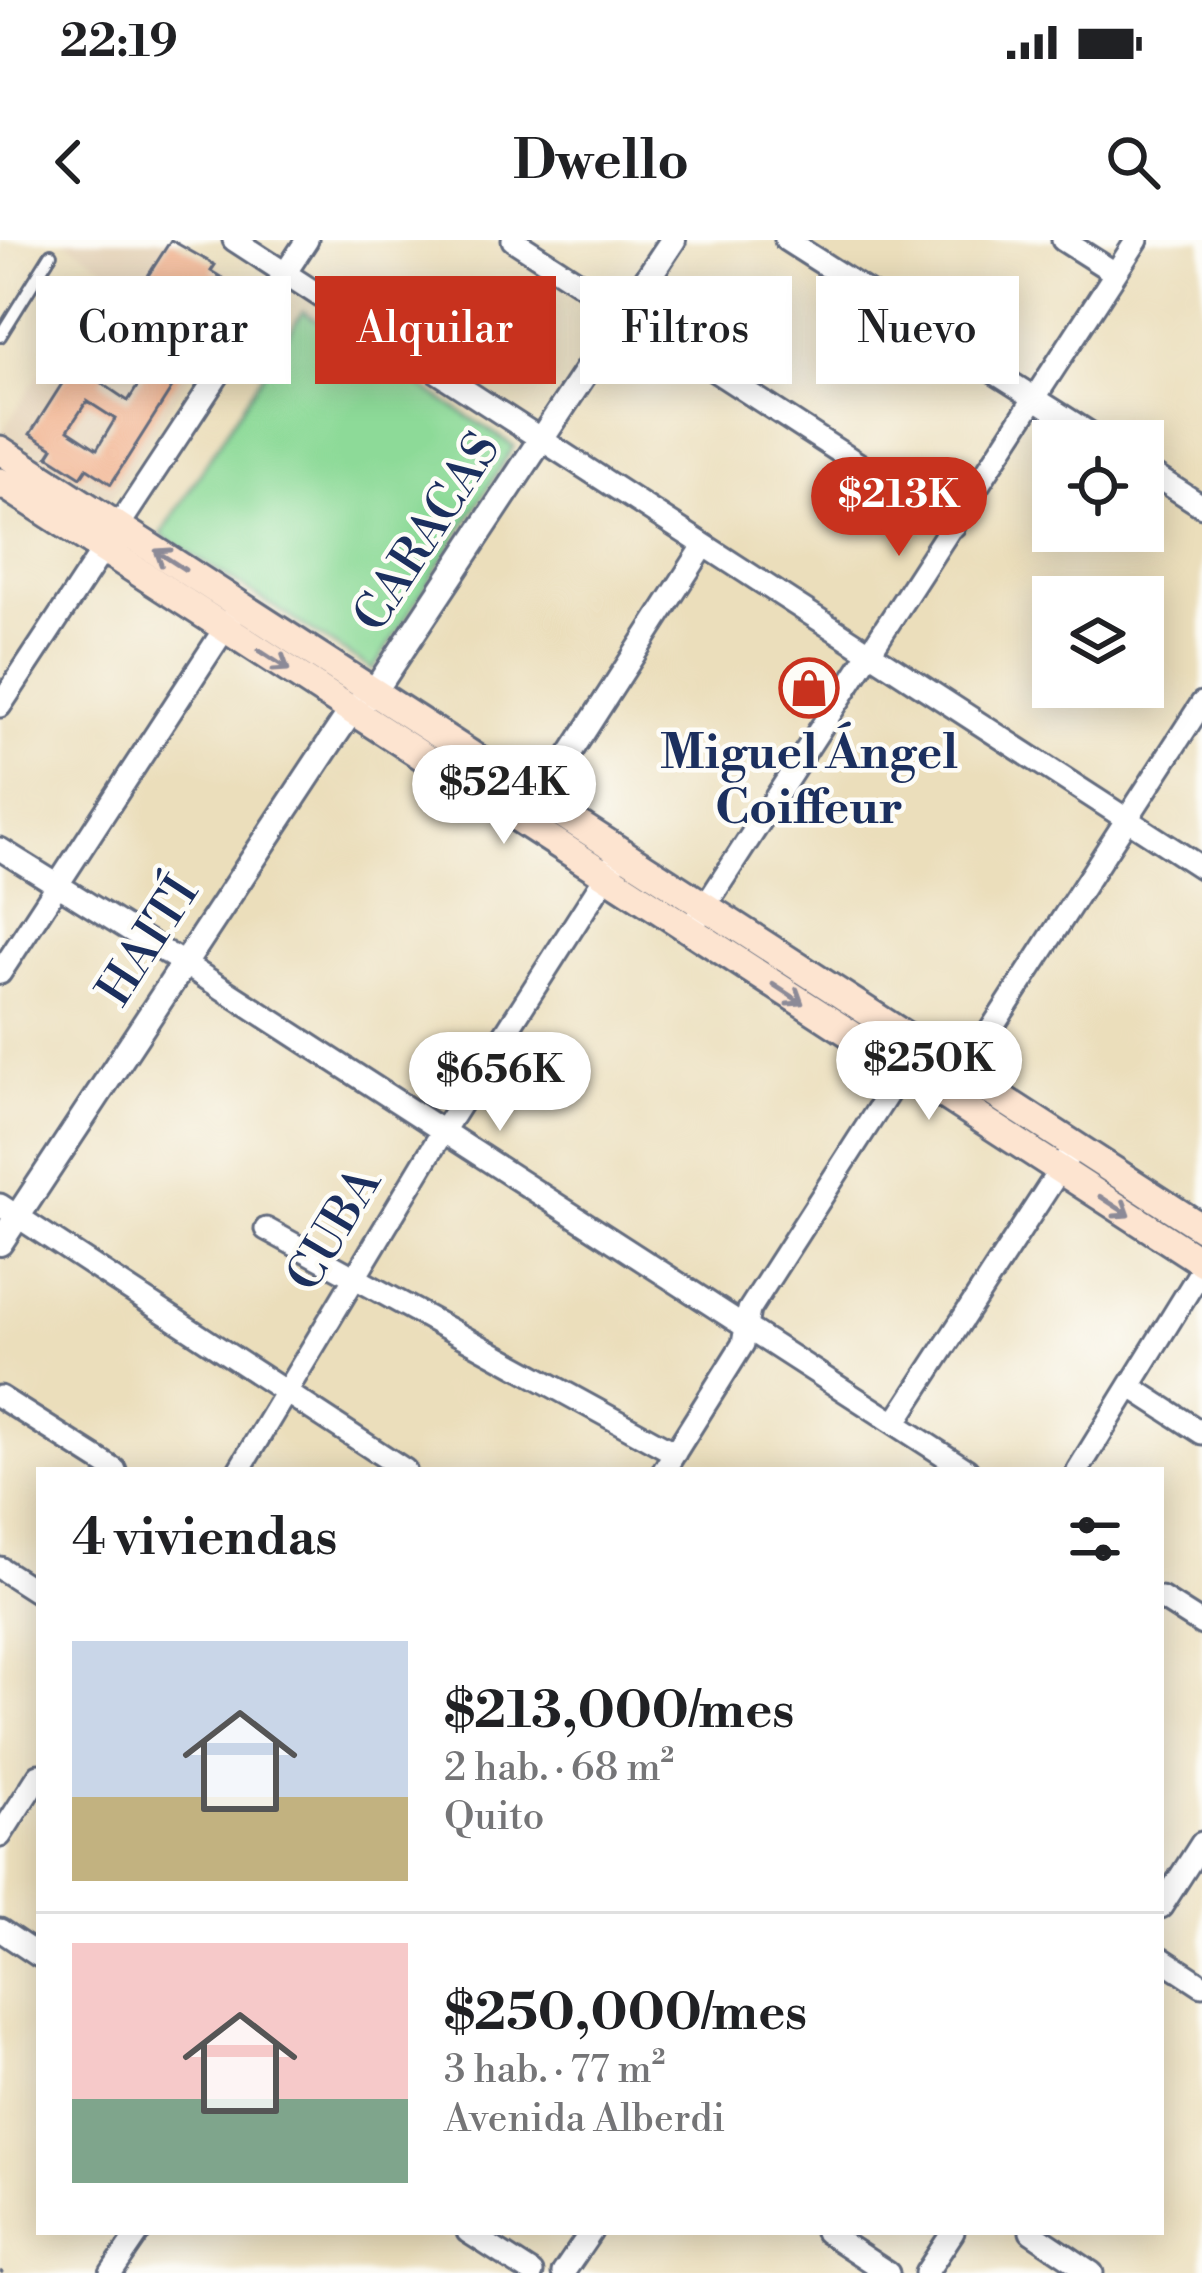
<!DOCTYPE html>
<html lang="es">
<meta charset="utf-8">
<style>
body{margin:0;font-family:"Libre Bodoni",serif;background:#f2f2f2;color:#202124;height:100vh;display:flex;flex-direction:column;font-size:45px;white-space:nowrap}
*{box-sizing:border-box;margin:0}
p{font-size:39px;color:#757577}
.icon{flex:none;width:66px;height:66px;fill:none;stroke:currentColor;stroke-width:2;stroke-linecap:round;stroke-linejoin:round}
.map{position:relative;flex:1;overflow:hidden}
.details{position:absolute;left:36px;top:1227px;width:1128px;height:768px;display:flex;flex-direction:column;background:#fff;border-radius:0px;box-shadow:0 6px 30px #0003}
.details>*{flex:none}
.top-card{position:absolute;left:36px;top:36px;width:1131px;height:108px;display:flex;gap:24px}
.tools{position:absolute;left:1032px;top:180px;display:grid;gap:24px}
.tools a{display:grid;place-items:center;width:132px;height:132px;border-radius:0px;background:#fff;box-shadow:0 6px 30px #0003;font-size:60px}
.price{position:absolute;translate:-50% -102px;padding:0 27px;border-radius:42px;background:#fff;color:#222;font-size:39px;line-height:78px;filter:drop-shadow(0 3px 6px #0008)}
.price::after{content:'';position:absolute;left:50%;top:72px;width:36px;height:27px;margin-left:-18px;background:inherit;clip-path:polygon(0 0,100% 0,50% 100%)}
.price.selected{background:#c8321e;color:#fff}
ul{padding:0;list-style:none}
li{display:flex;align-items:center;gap:36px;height:300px;padding:0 36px}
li+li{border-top:3px solid #e0e0e0}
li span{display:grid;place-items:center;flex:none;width:336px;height:240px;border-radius:0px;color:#555}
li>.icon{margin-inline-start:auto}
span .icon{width:144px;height:144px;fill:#fffc;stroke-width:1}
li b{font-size:51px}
h2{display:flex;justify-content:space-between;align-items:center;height:144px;padding:0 36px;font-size:51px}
.chip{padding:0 42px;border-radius:0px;background:#fff;box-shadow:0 6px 30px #0003;font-size:42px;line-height:108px}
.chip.selected{background:#c8321e;color:#fff}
.status{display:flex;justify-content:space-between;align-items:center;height:84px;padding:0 60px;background:#fff;direction:ltr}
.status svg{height:33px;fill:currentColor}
header{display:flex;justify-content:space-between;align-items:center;height:156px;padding:0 36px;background:#fff;font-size:54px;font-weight:700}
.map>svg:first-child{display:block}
.built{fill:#e4d1b6}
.green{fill:#8dda98;stroke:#54847b;stroke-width:3}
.building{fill:#f0a981;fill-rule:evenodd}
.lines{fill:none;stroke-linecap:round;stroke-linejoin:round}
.service-casing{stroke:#646c7f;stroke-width:16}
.minor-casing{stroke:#646c7f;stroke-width:27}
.tertiary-casing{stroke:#646c7f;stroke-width:30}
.secondary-casing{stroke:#646c7f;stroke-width:33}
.path{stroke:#646c7f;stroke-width:3;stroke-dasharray:9 9;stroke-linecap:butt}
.service{stroke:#fff;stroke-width:10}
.minor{stroke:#fff;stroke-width:21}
.tertiary{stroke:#fff;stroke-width:24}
.secondary{stroke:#fde4d0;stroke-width:27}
.oneway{stroke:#8c8a97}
.labels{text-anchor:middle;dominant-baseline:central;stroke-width:9;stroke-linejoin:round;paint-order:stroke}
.street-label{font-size:48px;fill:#1b2f5e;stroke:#fdfcf7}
.poi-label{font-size:48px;font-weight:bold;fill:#1b2f5e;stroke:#fdfcf7}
</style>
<div class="status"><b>22:19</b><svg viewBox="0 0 49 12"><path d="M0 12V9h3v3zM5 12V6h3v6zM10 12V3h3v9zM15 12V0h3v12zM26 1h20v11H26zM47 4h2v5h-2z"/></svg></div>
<header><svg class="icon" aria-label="back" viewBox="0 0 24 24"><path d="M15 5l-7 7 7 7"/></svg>Dwello<svg class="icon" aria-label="search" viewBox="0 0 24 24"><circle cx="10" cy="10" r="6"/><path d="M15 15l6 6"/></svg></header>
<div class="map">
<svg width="1202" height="2033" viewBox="0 0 1202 2033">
<rect width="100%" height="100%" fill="#fdfcf7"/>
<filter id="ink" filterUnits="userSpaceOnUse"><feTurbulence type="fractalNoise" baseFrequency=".00833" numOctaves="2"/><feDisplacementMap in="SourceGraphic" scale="24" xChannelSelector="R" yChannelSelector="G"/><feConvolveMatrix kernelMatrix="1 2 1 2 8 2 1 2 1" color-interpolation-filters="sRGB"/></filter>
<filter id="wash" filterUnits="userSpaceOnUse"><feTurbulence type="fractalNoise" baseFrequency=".004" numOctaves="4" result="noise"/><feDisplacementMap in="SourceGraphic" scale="48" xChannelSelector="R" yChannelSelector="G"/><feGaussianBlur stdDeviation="2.7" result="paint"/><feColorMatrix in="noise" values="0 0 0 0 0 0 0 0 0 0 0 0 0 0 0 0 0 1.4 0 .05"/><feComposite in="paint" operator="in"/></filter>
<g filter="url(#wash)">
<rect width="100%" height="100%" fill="#ebdebb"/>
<!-- built -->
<path class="built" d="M64 0H177L247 45 110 261 2 192 106 28Z"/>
<!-- green -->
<path class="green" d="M303 71 514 206 373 430 161 295Z"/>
<g id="blocks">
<!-- building -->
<path class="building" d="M171 0 215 25 211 31 240 49 228 67 199 48 184 72 157 54 100 142 128 161 176 86 201 102 111 244 87 228 81 237 48 216 53 208 30 194 121 51 133 59ZM87 161 115 179 97 209 68 190Z"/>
</g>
</g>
<g filter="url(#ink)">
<use href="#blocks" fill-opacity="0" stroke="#646c7f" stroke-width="3"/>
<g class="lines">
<!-- service casing -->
<g class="service-casing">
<path id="service" d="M0 96 51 14"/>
</g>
<!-- minor casing -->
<g class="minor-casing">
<path id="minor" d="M234 0 1202 628
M513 0 954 286
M786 0 1102 201
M1063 0 1115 33
M1143 228 1202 266
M0 466 307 0
M532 573 704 306
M0 609 186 725 967 1230
M697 679 1137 0
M0 733 233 376
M957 842 1202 463
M0 965 405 1230
M266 989 675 1213
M1131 1147 1202 1193
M0 1157 115 1230
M895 1183 1068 917
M239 1230 443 891 614 623
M664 1230 743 1104 749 1070 912 816
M1078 1230 1202 1029
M0 1328 39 1353
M1161 1358 1202 1384
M0 1596 39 1535
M1161 1667 1202 1603
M0 1690 39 1716
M1161 1718 1202 1745
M468 1992 532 2033
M826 1992 888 2033
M1031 1992 1092 2033
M111 2033 139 1992
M563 2033 591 1992
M926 2033 953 1992"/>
</g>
<!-- tertiary casing -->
<g class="tertiary-casing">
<path id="tertiary" d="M0 1003 329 504 352 470 374 452 673 0"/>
</g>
<!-- secondary casing -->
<g class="secondary-casing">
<path id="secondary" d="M0 210 1202 988
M0 242 1202 1022"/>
</g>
<!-- path -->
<path class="path" d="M0 2031 3 2033"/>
<!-- service -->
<use href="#service" class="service"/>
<!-- minor -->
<use href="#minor" class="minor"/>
<!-- tertiary -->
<use href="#tertiary" class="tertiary"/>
<!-- secondary -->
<use href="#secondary" class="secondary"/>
</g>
<!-- one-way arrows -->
<defs><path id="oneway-shaft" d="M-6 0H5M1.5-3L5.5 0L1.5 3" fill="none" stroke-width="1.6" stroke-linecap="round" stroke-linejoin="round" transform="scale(3)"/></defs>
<g class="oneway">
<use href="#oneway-shaft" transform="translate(170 320) rotate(-147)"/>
<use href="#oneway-shaft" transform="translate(274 420) rotate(33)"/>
<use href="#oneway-shaft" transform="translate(788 754) rotate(33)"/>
<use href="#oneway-shaft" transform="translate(1115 966) rotate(33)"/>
</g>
</g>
<!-- icons -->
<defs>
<g id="shop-ring" transform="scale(3)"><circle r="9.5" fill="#fdfcf7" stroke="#c8321e" stroke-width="1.5"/><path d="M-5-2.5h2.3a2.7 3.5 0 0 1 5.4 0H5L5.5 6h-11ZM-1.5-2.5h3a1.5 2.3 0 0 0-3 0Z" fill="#c8321e"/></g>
</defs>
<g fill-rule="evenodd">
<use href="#shop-ring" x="809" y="448"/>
</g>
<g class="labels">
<!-- street labels -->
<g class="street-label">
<text transform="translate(428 293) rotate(-57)">CARACAS</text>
<text transform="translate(149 702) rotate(-57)">HAITÍ</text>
<text transform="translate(335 990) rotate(-59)">CUBA</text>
</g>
<!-- poi labels -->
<g class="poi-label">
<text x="809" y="514">Miguel Ángel<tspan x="809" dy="55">Coiffeur</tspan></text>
</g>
</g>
</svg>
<div class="tools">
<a><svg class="icon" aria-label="locate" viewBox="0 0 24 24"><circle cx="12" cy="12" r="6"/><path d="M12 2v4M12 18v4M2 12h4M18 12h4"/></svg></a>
<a><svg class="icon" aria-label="layers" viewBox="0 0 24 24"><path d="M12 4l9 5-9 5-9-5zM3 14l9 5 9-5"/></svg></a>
</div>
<b class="price selected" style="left:899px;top:319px">$213K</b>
<b class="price" style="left:504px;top:607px">$524K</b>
<b class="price" style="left:929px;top:883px">$250K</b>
<b class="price" style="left:500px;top:894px">$656K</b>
<div class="top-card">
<a class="chip">Comprar</a>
<a class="chip selected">Alquilar</a>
<a class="chip">Filtros</a>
<a class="chip">Nuevo</a>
</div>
<section class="details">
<h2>4 viviendas<svg class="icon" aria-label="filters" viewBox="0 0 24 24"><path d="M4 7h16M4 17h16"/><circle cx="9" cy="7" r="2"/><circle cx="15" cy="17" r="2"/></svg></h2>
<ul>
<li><span style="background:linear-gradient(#c9d6e8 65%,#c2b280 0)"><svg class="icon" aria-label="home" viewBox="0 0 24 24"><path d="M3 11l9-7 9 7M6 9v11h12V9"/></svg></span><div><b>$213,000/mes</b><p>2 hab. · 68 m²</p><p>Quito</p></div></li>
<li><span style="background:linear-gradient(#f6c9c9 65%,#7fa58c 0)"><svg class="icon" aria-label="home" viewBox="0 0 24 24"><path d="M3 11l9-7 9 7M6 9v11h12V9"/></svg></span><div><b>$250,000/mes</b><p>3 hab. · 77 m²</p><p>Avenida Alberdi</p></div></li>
</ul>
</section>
</div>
